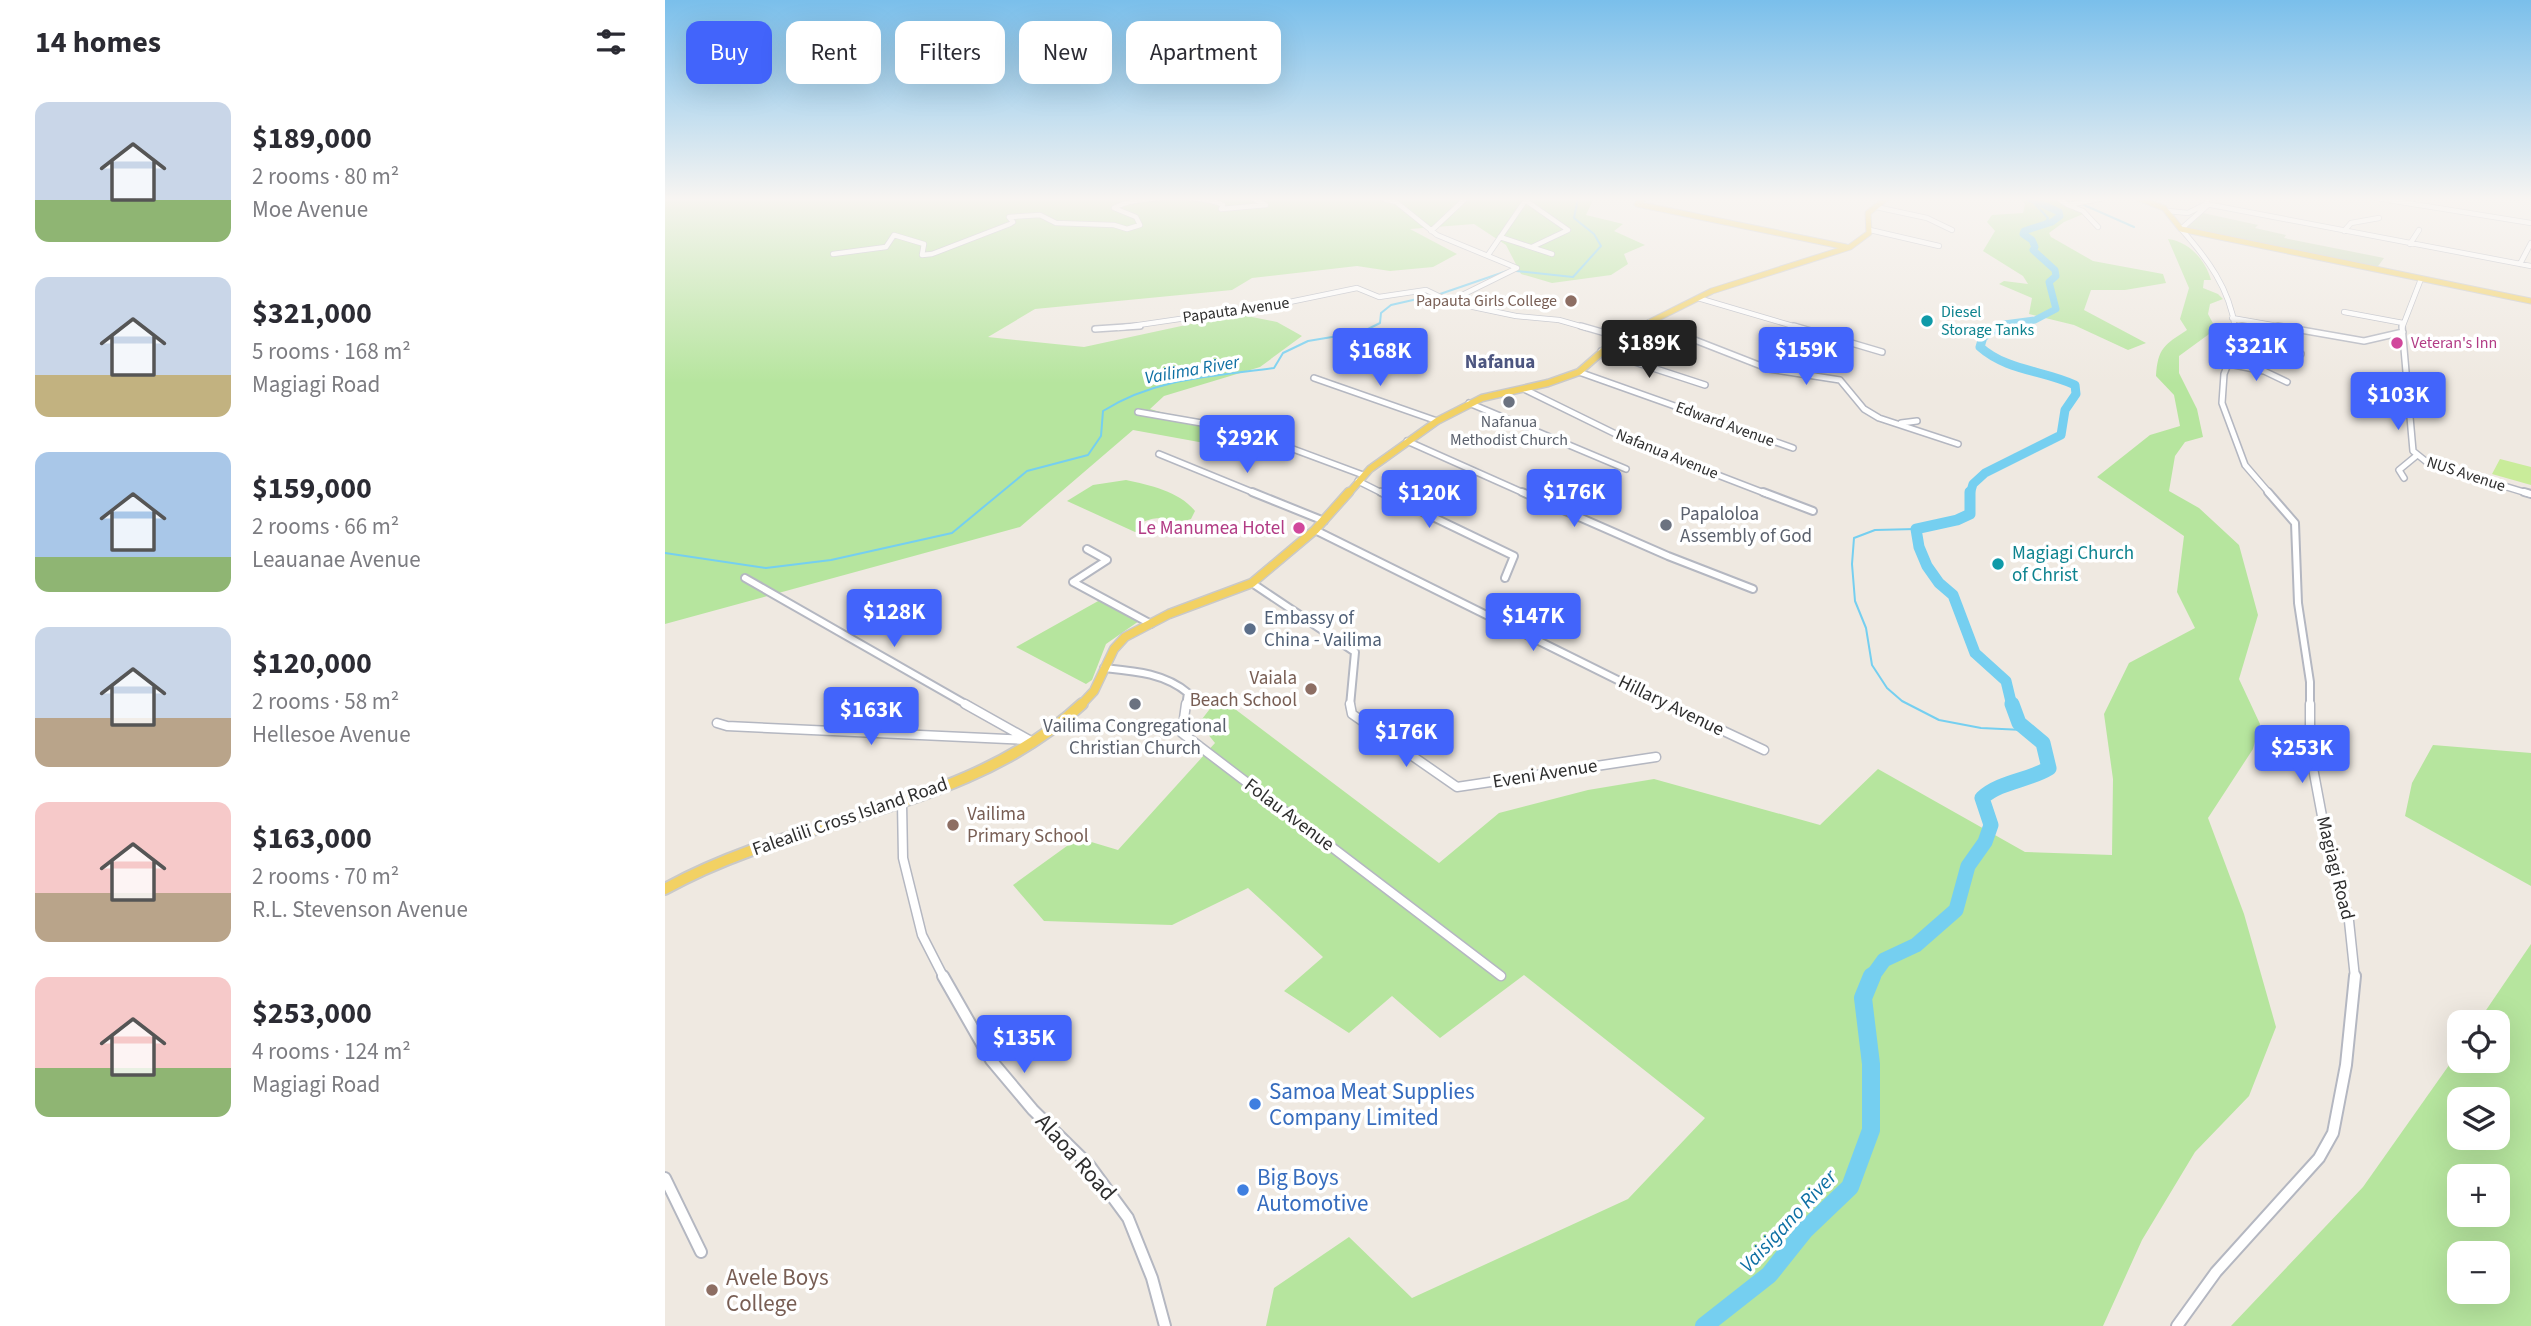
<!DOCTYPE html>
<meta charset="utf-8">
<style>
body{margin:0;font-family:"Source Sans 3",sans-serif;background:#f2f2f3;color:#2b2b33;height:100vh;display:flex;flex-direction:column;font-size:26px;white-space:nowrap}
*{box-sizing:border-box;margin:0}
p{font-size:23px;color:#7c7c81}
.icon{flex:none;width:38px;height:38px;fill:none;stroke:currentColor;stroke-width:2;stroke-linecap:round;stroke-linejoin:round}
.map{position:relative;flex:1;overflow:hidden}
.side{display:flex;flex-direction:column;background:#fff;width:665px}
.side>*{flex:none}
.hud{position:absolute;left:21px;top:21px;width:665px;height:63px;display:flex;gap:14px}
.fabs{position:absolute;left:1782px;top:1010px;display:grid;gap:14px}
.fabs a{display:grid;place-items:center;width:63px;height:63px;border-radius:14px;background:#fff;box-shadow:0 7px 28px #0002;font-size:35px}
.price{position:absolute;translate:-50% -60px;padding:0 16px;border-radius:7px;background:#4264fb;color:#fff;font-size:23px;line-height:46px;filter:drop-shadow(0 2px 4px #0008)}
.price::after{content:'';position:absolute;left:50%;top:42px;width:21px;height:16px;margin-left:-10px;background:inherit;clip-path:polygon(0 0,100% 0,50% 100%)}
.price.active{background:#222;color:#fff}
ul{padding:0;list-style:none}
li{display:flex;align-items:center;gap:21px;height:175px;padding:0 35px}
li span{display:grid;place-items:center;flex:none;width:196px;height:140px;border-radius:14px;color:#555}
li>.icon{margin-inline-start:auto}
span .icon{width:84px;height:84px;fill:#fffc;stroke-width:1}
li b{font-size:30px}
h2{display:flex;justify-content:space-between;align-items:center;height:84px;padding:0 35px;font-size:30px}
.chip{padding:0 24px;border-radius:14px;background:#fff;box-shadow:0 7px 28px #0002;font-size:24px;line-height:63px}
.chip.active{background:#4264fb;color:#fff}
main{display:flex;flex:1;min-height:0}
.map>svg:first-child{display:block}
.green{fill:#b6e59e;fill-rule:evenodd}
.cemetery{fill:#c8d9b8}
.pitch{fill:#c9ec9a}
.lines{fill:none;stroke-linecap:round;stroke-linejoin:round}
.stream{stroke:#75cff0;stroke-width:2}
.river-far4{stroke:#75cff0;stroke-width:7}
.river-far3{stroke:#75cff0;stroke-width:9}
.river-far2{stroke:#75cff0;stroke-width:11}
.river-far1{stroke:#75cff0;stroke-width:15}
.river{stroke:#75cff0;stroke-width:18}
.minor-far4-casing{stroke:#b4b7c1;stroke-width:6}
.minor-far3-casing{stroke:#b4b7c1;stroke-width:8}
.minor-far2-casing{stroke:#b4b7c1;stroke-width:10}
.minor-far1-casing{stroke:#b4b7c1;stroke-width:11}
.minor-casing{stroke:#b4b7c1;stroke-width:14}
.major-far3-casing{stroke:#c9c9c9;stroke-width:7}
.major-far2-casing{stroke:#c9c9c9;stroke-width:9}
.major-far1-casing{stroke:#c9c9c9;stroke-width:11}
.major-casing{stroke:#c9c9c9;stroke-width:14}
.minor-far4{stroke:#fff;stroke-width:4.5}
.minor-far3{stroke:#fff;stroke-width:5}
.minor-far2{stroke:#fff;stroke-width:6}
.minor-far1{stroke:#fff;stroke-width:8}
.minor{stroke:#fff;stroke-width:10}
.major-far3{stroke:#f2d163;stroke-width:5}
.major-far2{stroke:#f2d163;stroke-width:6}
.major-far1{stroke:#f2d163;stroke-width:8}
.major{stroke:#f2d163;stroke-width:10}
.education-dot{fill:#8d6e63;stroke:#fff;stroke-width:2.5}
.culture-dot{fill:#0f9aa8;stroke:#fff;stroke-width:2.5}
.hotel-dot{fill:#d1479c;stroke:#fff;stroke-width:2.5}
.worship-dot{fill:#6b7280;stroke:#fff;stroke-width:2.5}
.service-dot{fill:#5c6f8a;stroke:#fff;stroke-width:2.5}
.shop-dot{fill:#3f7fe0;stroke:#fff;stroke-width:2.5}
.labels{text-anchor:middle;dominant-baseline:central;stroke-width:7;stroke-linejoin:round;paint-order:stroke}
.far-education-label{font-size:16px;fill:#785e54;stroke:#fff;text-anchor:end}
.far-street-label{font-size:16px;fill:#2e2e2e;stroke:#fff}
.far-culture-label{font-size:16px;fill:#0d838f;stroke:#fff;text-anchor:start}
.far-hotel-label{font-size:16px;fill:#b23c85;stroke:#fff;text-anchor:start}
.far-worship-label{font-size:16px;fill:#5b616d;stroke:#fff}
.far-water-label{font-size:18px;font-style:italic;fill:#0d6fa3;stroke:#fff}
.far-quarter-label{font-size:19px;font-weight:bold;fill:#4d5680;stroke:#fff}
.worship-label{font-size:19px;fill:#5b616d;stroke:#fff;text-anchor:start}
.hotel-label{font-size:19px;fill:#b23c85;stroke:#fff;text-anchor:end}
.culture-label{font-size:19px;fill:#0d838f;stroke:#fff;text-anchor:start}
.service-label{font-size:19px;fill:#4e5e75;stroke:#fff;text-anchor:start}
.education-label{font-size:19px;fill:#785e54;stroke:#fff;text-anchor:end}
.street-label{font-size:19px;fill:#2e2e2e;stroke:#fff}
.water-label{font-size:21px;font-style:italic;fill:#0d6fa3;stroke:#fff}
.near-shop-label{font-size:23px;fill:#366cbe;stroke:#fff;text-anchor:start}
.near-street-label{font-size:23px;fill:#2e2e2e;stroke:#fff}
.near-education-label{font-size:23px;fill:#785e54;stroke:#fff;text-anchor:start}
</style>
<main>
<section class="side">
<h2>14 homes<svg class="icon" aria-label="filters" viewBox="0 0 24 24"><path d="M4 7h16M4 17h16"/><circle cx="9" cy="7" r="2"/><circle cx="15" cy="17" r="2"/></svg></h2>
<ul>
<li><span style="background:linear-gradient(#c9d6e8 70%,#8fb573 0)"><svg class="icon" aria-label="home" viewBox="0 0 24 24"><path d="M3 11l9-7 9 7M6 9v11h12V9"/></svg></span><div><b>$189,000</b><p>2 rooms · 80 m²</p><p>Moe Avenue</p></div></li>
<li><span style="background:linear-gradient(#c9d6e8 70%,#c2b280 0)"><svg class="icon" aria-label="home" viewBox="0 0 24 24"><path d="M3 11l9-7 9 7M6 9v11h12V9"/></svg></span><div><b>$321,000</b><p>5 rooms · 168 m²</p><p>Magiagi Road</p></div></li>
<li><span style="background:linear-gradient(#a9c7e8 75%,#8fb573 0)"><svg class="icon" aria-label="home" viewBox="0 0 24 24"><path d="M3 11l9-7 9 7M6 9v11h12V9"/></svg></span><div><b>$159,000</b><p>2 rooms · 66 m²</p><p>Leauanae Avenue</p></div></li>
<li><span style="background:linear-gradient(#c9d6e8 65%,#b9a48a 0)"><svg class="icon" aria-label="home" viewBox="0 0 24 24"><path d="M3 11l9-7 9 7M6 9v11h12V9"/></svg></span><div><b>$120,000</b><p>2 rooms · 58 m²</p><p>Hellesoe Avenue</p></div></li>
<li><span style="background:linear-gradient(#f6c9c9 65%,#b9a48a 0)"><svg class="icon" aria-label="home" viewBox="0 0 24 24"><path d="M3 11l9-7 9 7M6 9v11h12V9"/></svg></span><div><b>$163,000</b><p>2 rooms · 70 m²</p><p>R.L. Stevenson Avenue</p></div></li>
<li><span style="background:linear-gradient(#f6c9c9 65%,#8fb573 0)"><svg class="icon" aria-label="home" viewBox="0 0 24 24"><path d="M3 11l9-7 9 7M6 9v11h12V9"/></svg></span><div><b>$253,000</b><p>4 rooms · 124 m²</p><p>Magiagi Road</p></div></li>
</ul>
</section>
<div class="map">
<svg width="1866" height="1326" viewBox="0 0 1866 1326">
<rect width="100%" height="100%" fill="#efe9e1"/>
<!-- green -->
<path class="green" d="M0 198H929L921 215 958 224 949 231 980 245 959 254 963 264 946 275 887 283 856 274 841 245 809 224 745 229 792 254 768 267 725 271 692 266 587 278 567 290 370 309 323 337 419 347 572 314 612 322 637 336 595 367 499 396 485 409 602 443 589 452 468 430 355 527 0 624Z
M1354 198C1382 198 1400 190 1418 214L1399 222 1384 233 1386 237 1428 261 1498 274 1501 283 1460 290H1426L1419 310 1481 343 1463 350 1409 325 1364 314 1367 298 1334 284 1339 281 1363 284 1358 276 1318 251 1330 231 1322 222 1327 215 1358 213 1360 204Z
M1503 239C1524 242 1540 259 1546 280H1539L1538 288 1553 294 1558 299 1545 304 1543 314 1551 329 1514 356V373L1532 409 1538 437 1520 442 1510 456 1504 491 1534 508 1574 545 1593 615 1574 679 1595 724 1588 749 1543 818 1579 914 1611 1027 1584 1096 1530 1152 1477 1240 1438 1326H601L609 1288 684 1237 747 1298 963 1199 1040 1118 859 975 775 1038 727 996 684 1033 619 991 658 957 583 888 507 925 379 921 348 885 413 838 453 850 550 743 534 723 554 697 774 863 834 813 923 790 989 779 1155 825 1213 769 1360 852 1447 855 1448 779 1439 714 1464 663 1530 628 1512 592 1519 536 1432 477 1485 435 1515 426 1509 395 1491 376C1493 348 1499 345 1522 330L1515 319 1524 288Z
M461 480C485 485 515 492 530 511L526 519C504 526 500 511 476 523V531L470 532 402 501 428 485Z
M435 600 474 621 441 644 427 680 421 684 351 647Z
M1768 745 1866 753V886L1740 816 1747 783Z
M1866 944V1326H1566L1698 1187 1794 1051V1060H1832V1022H1813ZM1794 1099H1832V1138H1794ZM1794 1176H1832V1214H1794ZM1794 1253H1832V1292H1794Z"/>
<!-- cemetery -->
<path class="cemetery" d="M1538 213 1593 225 1590 228 1621 235 1619 238 1719 258 1711 269 1521 228Z"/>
<!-- pitch -->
<path class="pitch" d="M1835 459 1866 467V485L1827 474Z"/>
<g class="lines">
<!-- stream -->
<path class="stream" d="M1364 198 1383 218 1380 224
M1408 198 1415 201
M1419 205 1469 227
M851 271 908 277 936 246 929 234 909 218 913 198
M775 294 842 271
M1251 529 1210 530 1189 538 1187 564 1190 601 1201 628 1207 665 1222 688 1237 701 1274 720 1316 728 1358 730
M0 553 101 568 166 560 287 533 362 471 423 455 436 436 438 411C490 378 549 376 609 368L618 353 643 341 697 332 715 323 716 313 726 305 770 295"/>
<!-- river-far4 -->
<path class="river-far4" d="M1333 328 1339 324 1370 320 1391 309 1384 282 1391 276 1390 270 1368 250 1370 247 1367 240 1358 234 1359 231 1387 222 1395 216 1394 212 1364 198"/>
<!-- river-far3 -->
<path class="river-far3" d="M1305 494 1308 484 1320 473 1396 435 1400 410 1411 394 1410 385C1378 370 1342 371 1315 347L1318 337 1336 326"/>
<!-- river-far2 -->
<path class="river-far2" d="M1305 492V514L1292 520 1251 529 1254 547 1262 566 1274 583 1288 595 1310 653 1341 681 1347 706"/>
<!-- river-far1 -->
<path class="river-far1" d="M1206 978 1219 960 1251 945 1291 910 1303 866 1320 842 1326 825 1317 798C1336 781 1363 781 1384 768L1378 743 1354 723 1347 704"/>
<!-- river -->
<path class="river" d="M1039 1326 1104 1275 1140 1230 1185 1187 1206 1130V1064L1198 998 1207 976"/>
<!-- minor-far4 casing -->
<g class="minor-far4-casing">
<path id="minor-far4" d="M716 198 731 202 772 235 852 268 785 301
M1392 198 1403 205
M1541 198 1543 205 1516 229C1542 258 1565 289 1570 328
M1711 198 1866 223
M860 200 903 230 867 247
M1211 207 1262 218 1287 230
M1503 211 1523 213 1541 204 1866 266
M1433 227 1418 211 1403 205 1439 198
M1205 230 1274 246
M766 231 801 198
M1679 231 1686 223 1714 218
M835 237 887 254
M1745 244 1754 230
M168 254 221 247 229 235 259 244 257 255 267 254 345 224 348 222 344 217 375 215 391 223 449 225 462 229 475 225 471 217 449 208C470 196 536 194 558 205L556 209 601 205 587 198
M823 255 862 198
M1855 264 1866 243
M1033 298 1135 328
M1679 312 1738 323
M1567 318 1624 328
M984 322 999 328
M453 328 610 305 692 288 714 297 761 290 784 301 808 307 851 316 894 320 922 328
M1737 328 1756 279"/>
</g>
<!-- minor-far3 casing -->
<g class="minor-far3-casing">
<path id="minor-far3" d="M916 326 954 337
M994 326 1104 369 1175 380 1199 409 1214 418 1293 444
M1129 326 1217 352
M1570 326 1572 341 1559 374 1557 403 1580 465 1605 494
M1613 326 1699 341 1738 332
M1737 326 1748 451 1763 463 1865 494
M430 329 475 326
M1572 341 1636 354
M936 351 1040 385
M1564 364 1599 371 1622 382
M914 372 1128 448
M649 378 772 421
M859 389 967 442 1102 494
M804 403 961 469
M473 412 577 430 698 475
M1236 423 1252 421
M742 441 861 494
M494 454 592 494
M1739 478 1734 470 1751 456
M693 481 719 494"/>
</g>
<!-- minor-far2 casing -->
<g class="minor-far2-casing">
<path id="minor-far2" d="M587 492 659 521
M716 492 849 556 840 578
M857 492 1003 556 1088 589
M1098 492 1148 511
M1603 492 1630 523 1633 603 1645 682V706
M1859 492 1866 494
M650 530 1005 706
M422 549 442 560 408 582 486 624
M80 578 304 706
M587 583 690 652 685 706
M439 668C469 671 499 673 523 693L521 706"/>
</g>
<!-- minor-far1 casing -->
<g class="minor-far1-casing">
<path id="minor-far1" d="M300 704 366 741
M521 704 517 733 836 976
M685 704 687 714 792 787 991 757
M1001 704 1099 750
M1645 704V752L1657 816 1684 921 1690 978
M52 723 62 726 362 740
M237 803 238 858 257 935 279 978"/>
</g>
<!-- minor casing -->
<g class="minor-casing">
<path id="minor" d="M278 976 326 1060 368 1110 424 1165 463 1218 487 1278 500 1326
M0 1178 36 1252
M1512 1326 1551 1272 1654 1158 1668 1133 1681 1065 1690 976"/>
</g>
<!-- major-far3 casing -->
<g class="major-far3-casing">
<path id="major-far3" d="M979 198 972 204 1181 247
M1473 198 1499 208 1516 229 1866 301
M973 328 1047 291 1185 247 1204 233 1203 213 1222 198"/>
</g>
<!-- major-far2 casing -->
<g class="major-far2-casing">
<path id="major-far2" d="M683 494 705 469 772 421 817 398 883 383 914 372 954 337 976 326"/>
</g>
<!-- major-far1 casing -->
<g class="major-far1-casing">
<path id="major-far1" d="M415 706 429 691 449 649 460 637 504 614 587 583 650 530 684 492"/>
</g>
<!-- major casing -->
<g class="major-casing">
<path id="major" d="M0 889C134 814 301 812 417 704"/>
</g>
<!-- minor-far4 -->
<use href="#minor-far4" class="minor-far4"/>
<!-- minor-far3 -->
<use href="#minor-far3" class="minor-far3"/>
<!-- minor-far2 -->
<use href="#minor-far2" class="minor-far2"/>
<!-- minor-far1 -->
<use href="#minor-far1" class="minor-far1"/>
<!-- minor -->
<use href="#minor" class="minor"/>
<!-- major-far3 -->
<use href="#major-far3" class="major-far3"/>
<!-- major-far2 -->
<use href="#major-far2" class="major-far2"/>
<!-- major-far1 -->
<use href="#major-far1" class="major-far1"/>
<!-- major -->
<use href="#major" class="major"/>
</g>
<!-- sky -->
<linearGradient id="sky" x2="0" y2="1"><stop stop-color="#7abfeb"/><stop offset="0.52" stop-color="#f8f5f2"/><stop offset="1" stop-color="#f8f5f2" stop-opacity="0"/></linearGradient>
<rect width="1866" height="383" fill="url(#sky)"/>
<!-- markers -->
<g class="education-dot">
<circle cx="906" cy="301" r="7"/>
<circle cx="646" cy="689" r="7"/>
<circle cx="288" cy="825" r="7"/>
<circle cx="47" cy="1290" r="7"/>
</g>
<g class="culture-dot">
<circle cx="1262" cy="321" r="7"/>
<circle cx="1333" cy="564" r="7"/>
</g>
<g class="hotel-dot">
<circle cx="1732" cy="343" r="7"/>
<circle cx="634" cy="528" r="7"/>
</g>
<g class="worship-dot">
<circle cx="844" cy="402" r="7"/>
<circle cx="1001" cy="525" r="7"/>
<circle cx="470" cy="704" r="7"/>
</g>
<circle class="service-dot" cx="585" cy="629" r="7"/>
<g class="shop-dot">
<circle cx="590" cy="1104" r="7"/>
<circle cx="578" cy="1190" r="7"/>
</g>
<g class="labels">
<!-- far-education labels -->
<g class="far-education-label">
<text x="892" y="301">Papauta Girls College</text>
</g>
<!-- far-street labels -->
<g class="far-street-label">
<text transform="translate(571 310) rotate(-8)">Papauta Avenue</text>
<text transform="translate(1060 424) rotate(20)">Edward Avenue</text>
<text transform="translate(1002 454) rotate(22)">Nafanua Avenue</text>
<text transform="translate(1801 474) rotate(18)">NUS Avenue</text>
</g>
<!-- far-culture labels -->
<g class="far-culture-label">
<text x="1276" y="312">Diesel<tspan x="1276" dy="18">Storage Tanks</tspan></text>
</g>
<!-- far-hotel labels -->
<g class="far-hotel-label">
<text x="1746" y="343">Veteran's Inn</text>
</g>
<!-- far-worship labels -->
<g class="far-worship-label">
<text x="844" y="422">Nafanua<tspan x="844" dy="18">Methodist Church</tspan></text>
</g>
<!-- far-water labels -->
<g class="far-water-label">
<text transform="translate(527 370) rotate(-10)">Vailima River</text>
</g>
<!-- far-quarter labels -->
<g class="far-quarter-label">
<text x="835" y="362">Nafanua</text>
</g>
<!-- worship labels -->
<g class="worship-label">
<text x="1015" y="514">Papaloloa<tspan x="1015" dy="22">Assembly of God</tspan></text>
<text x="470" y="726" text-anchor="middle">Vailima Congregational<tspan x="470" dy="22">Christian Church</tspan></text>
</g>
<!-- hotel labels -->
<g class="hotel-label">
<text x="620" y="528">Le Manumea Hotel</text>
</g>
<!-- culture labels -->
<g class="culture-label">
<text x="1347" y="553">Magiagi Church<tspan x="1347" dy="22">of Christ</tspan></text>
</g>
<!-- service labels -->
<g class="service-label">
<text x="599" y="618">Embassy of<tspan x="599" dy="22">China - Vailima</tspan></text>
</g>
<!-- education labels -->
<g class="education-label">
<text x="632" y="678">Vaiala<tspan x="632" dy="22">Beach School</tspan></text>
<text x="302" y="814" text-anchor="start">Vailima<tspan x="302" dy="22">Primary School</tspan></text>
</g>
<!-- street labels -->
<g class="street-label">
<text transform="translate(1006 706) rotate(26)">Hillary Avenue</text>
<text transform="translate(880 774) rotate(-9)">Eveni Avenue</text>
<text transform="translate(624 815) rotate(37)">Folau Avenue</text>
<text transform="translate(185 817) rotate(-19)">Falealili Cross Island Road</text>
<text transform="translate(1670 868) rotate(76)">Magiagi Road</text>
</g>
<!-- water labels -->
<g class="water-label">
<text transform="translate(1123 1221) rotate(-47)">Vaisigano River</text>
</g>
<!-- near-shop labels -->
<g class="near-shop-label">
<text x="604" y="1091">Samoa Meat Supplies<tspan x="604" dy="26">Company Limited</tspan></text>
<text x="592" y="1177">Big Boys<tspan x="592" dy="26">Automotive</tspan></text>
</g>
<!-- near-street labels -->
<g class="near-street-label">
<text transform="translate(411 1157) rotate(48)">Alaoa Road</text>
</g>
<!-- near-education labels -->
<g class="near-education-label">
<text x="61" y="1277">Avele Boys<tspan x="61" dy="26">College</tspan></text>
</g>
</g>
</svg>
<div class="fabs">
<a><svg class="icon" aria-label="locate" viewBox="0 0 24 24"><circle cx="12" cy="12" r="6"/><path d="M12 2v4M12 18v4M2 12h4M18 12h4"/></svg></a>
<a><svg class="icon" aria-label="layers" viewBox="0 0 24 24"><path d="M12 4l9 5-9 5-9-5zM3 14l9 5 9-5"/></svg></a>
<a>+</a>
<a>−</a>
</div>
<b class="price active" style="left:984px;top:380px">$189K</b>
<b class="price" style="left:1591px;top:383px">$321K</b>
<b class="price" style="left:1141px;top:387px">$159K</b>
<b class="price" style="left:715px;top:388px">$168K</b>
<b class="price" style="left:1733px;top:432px">$103K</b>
<b class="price" style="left:582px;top:475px">$292K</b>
<b class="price" style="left:909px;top:529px">$176K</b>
<b class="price" style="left:764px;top:530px">$120K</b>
<b class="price" style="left:229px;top:649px">$128K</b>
<b class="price" style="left:868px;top:653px">$147K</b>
<b class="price" style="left:206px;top:747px">$163K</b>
<b class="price" style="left:741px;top:769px">$176K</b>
<b class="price" style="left:1637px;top:785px">$253K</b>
<b class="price" style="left:359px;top:1075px">$135K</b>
<div class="hud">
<a class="chip active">Buy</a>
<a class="chip">Rent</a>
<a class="chip">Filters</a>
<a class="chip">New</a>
<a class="chip">Apartment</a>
</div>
</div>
</main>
